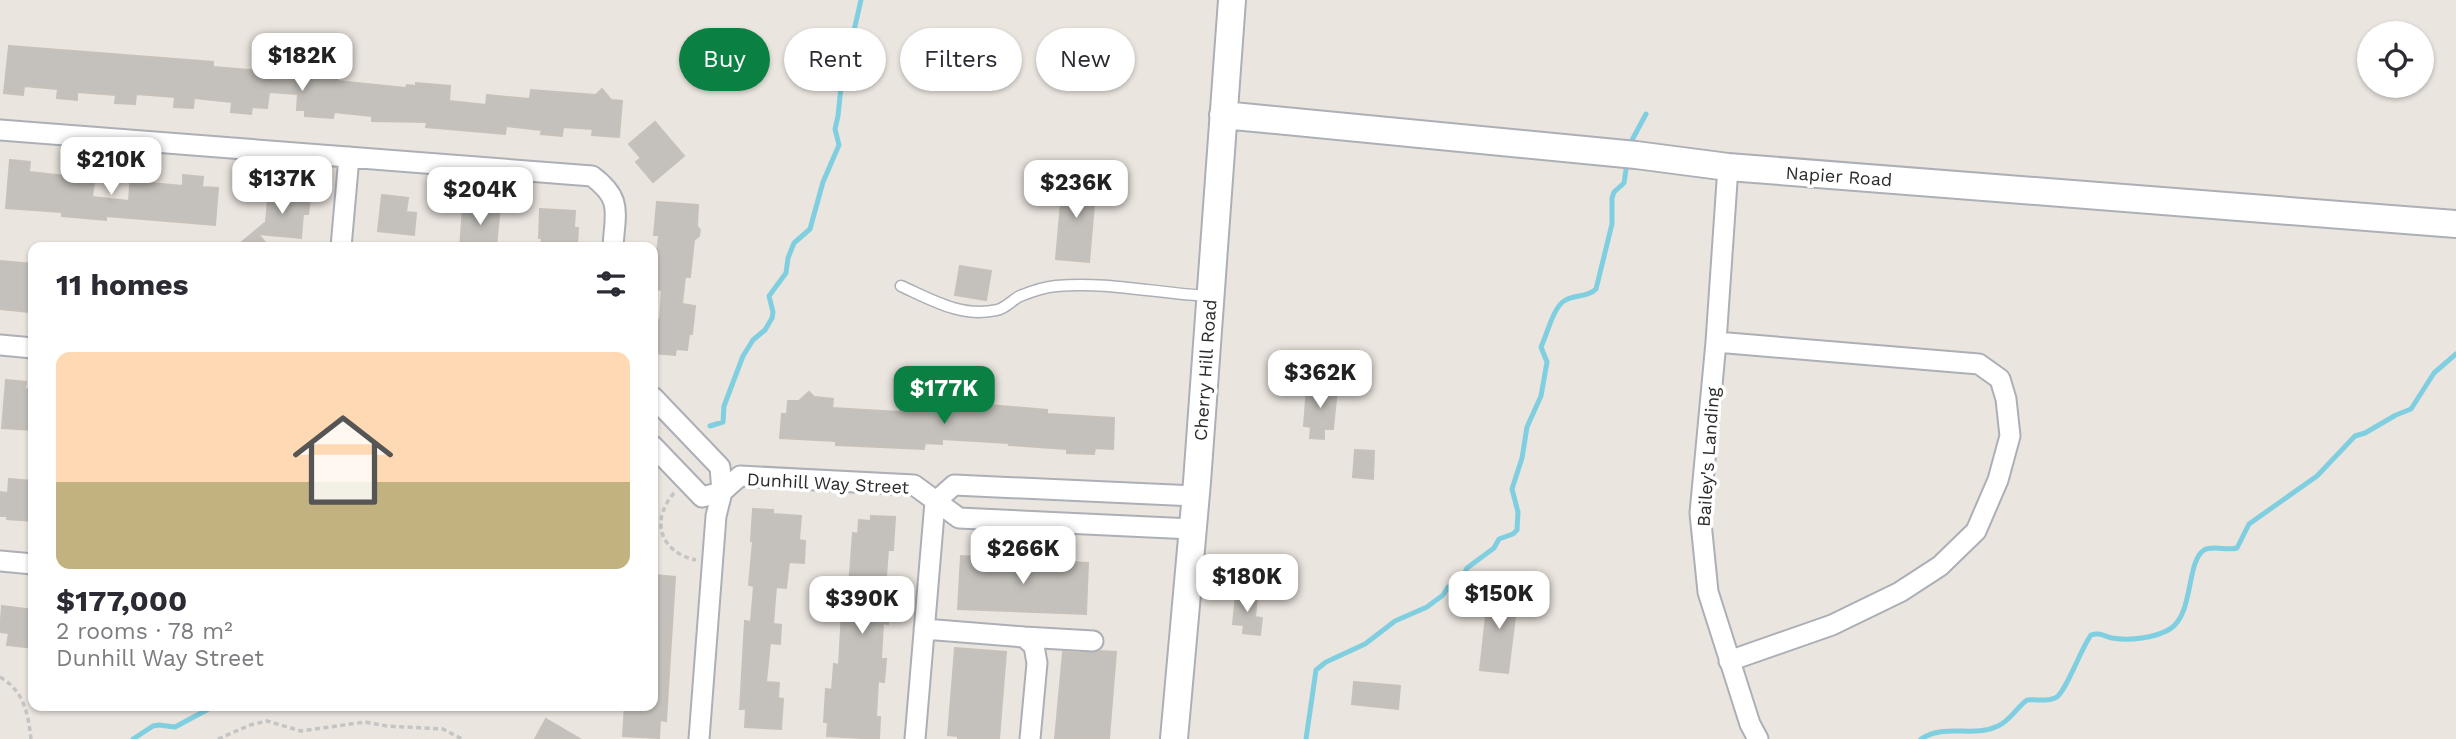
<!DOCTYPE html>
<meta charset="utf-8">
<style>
body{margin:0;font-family:"Work Sans",sans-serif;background:#f2f2f3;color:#2b2b33;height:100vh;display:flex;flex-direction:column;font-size:26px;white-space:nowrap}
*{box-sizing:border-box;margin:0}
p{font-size:23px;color:#7c7c81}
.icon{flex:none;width:38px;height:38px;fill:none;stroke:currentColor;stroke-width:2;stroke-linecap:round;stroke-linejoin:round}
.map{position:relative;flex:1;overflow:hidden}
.panel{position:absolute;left:28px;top:242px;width:630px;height:469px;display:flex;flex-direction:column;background:#fff;border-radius:14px;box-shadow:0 2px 5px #0004}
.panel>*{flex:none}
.top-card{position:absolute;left:679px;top:28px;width:665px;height:63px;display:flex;gap:14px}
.tools{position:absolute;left:2357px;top:21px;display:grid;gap:14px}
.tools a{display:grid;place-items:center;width:77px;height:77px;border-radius:50%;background:#fff;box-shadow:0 2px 5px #0004;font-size:35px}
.price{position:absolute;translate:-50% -60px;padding:0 16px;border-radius:14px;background:#fff;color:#222;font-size:23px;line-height:46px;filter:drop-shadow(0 2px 4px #0008)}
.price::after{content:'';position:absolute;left:50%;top:42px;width:21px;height:16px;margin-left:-10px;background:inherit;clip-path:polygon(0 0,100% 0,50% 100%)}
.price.on{background:#0b8043;color:#fff}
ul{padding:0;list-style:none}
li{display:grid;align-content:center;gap:14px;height:371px;padding:0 28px}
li+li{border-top:2px solid #e1e1e2}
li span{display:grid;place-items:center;height:217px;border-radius:14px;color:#555}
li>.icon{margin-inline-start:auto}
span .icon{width:126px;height:126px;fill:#fffc;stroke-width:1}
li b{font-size:30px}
h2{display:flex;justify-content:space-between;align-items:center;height:84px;padding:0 28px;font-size:30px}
.pill{padding:0 24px;border-radius:32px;background:#fff;box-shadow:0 2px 5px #0004;font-size:24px;line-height:63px}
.pill.on{background:#0b8043;color:#fff}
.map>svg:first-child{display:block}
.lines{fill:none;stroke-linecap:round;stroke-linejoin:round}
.stream{stroke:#80cfe0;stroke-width:5}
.building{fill:#c4c0bb;stroke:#c7c1b9;stroke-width:2}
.lane-casing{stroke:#acafb6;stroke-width:13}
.street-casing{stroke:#acafb6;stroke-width:23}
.secondary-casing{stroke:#acafb6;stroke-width:30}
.path{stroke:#c4c4c4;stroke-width:3.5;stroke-dasharray:5 3.5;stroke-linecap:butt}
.lane{stroke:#fff;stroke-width:10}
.street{stroke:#fff;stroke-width:19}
.secondary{stroke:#fff;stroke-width:26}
.labels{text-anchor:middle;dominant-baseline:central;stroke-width:7;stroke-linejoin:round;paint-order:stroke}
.street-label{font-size:18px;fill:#2b2b2b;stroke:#fff}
</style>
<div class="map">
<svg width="2456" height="739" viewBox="0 0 2456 739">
<rect width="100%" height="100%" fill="#ebe5df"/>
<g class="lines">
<!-- stream -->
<path class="stream" d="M1631 142 1646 114
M710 426 723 422 724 406 743 356 753 340 765 330 772 318 773 312 769 296 786 273 788 258 794 243 810 229 823 182 839 145 835 129 838 116 841 87 847 71 850 48 861 0
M133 739 153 726 159 725 175 727 216 705
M1306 739 1316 670 1326 662 1365 644 1395 621 1427 607 1443 595 1448 587 1461 581 1467 568 1494 548 1499 539 1513 534 1517 530 1518 512 1512 489 1522 458 1527 427 1541 396 1547 362 1541 347C1547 335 1553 308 1564 301 1574 294 1587 298 1596 289L1612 224V198L1614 192 1624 183 1627 163
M1921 739C1945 723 1973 738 1998 726 2011 720 2016 708 2027 700 2037 699 2046 702 2055 698 2065 695 2081 648 2091 635 2099 632 2104 636 2112 638 2130 641 2155 638 2170 629 2194 614 2186 562 2204 550 2213 545 2227 551 2237 548L2249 524 2317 476 2355 436 2365 433 2396 415 2411 409 2434 373 2456 354"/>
</g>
<!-- building -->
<path class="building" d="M9 46 213 62V67L302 74 303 69 324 71 325 66 338 67 337 81 406 88 407 85 416 86V83L450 86 449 101 486 105 487 95 530 99 531 90 596 95 602 89 611 100 622 101 619 137 592 135 593 129 563 127 562 136 541 134 542 130 506 126 505 134 426 127 427 122 372 121V116L334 112 333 118 305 116V110H297L298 94 269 92 267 108 252 107 251 114 231 112 232 102 194 98 193 108 174 107 175 97 136 94 135 104 115 103 116 95 77 92V100L57 98 58 89 24 86 23 95 4 93Z
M655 122 684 156 653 182 636 162 641 158 629 144Z
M10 160 30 162 29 172 66 176V169L86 170 85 181 94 182 92 197 129 201 131 171 151 172 150 183 183 186V175L203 177 202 187 218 188 215 225 106 216V220L62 216V212L6 208Z
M1063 179 1096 182 1089 262 1056 259Z
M275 184 305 186 304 199 310 200 308 214H303L301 238 258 234 269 247H236L266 222 268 200H273Z
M382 195 408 198 406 212 416 213 414 235 378 231Z
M657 202 698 205 697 226 700 230 699 236 694 240 690 277H685L682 304 695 306 692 334H689L687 350 676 349 675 355 653 353 654 319 660 320 662 290 653 289V262L656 263 659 235H654Z
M480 204 500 205 496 247H460L463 208 480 210Z
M540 209 575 211 574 228H578L577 247H541L542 238H539Z
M0 261 33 264V304H29L28 312 0 309Z
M960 266 991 271 986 300 955 295Z
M6 380 26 382 25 389 33 390V430L2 428Z
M1307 386 1337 389 1333 429H1324V439L1310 438 1311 427 1304 426Z
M809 392 814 397 833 399 832 408 900 412V403L954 406V402L1047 410V414L1114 418 1113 449 1095 448 1094 454 1067 453V449L1009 445V443L942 439V444L925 443 924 449 836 445V441L780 438 782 414H787L788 401H799Z
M1355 450 1374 451 1373 479 1353 477Z
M9 479 33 481V521L7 519V516H0V492L8 493Z
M753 509 773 510V514L801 516 799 540 805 541 804 563 789 562 786 588 776 587 773 624 781 625 780 644 770 643 766 682 779 683 778 698 783 699 781 729 745 727 746 709H740L745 621 751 622 754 586 749 585 753 541H751Z
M871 516 895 517 893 550H888L884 603H889L888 624 883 623 881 659H886L884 682 878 681 876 717H880L879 739 827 736 828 722H824L826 689 832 690 834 664 839 665 842 610 845 608 847 585 849 586 853 533 858 534 859 520 871 521Z
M961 556 1088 563 1086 614 958 609Z
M655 575 675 577 666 721 660 720 659 738 623 736 625 705H653V579H655Z
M1489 589 1518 593 1508 673 1480 670Z
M1236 594 1257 596 1255 617 1262 618 1260 635 1243 633 1244 625 1233 624Z
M2 606 33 610V648L7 645 9 633 0 632Z
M955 648 1006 652 999 739H958V736L948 735Z
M1100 651 1116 652 1109 738 1055 739 1063 652 1092 653Z
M1354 682 1400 686 1398 709 1352 704Z
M546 719 580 739H535Z"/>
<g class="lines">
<!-- lane casing -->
<g class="lane-casing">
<path id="lane" d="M901 286C932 300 962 318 997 310 1006 308 1012 300 1020 296 1030 292 1045 287 1056 286 1108 281 1159 294 1210 296"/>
</g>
<!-- street casing -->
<g class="street-casing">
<path id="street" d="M0 130 592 176C623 199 615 212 613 247
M1728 167 1716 342 1700 513 1708 592 1750 724 1758 739
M341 247 349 157
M1716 342 1979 364 2000 379 2006 399 2010 436 1998 480 1976 531 1940 566 1900 592 1832 625 1729 661
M0 345 33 348
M653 397 720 467 722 492 716 516 699 739
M653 446 702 497 722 492 740 476 914 485 959 518 1192 529
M935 502 954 485 1195 496
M0 561 33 564
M924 629 1024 637 1034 646 1037 663 1030 739
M1024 637 1093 641
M915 739 935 502"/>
</g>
<!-- secondary casing -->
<g class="secondary-casing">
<path id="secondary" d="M1223 115 1636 155 1728 167 2456 224
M1174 739 1197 482 1232 0"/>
</g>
<!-- path -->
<path class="path" d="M674 493C650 521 660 552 696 560
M0 677C24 691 28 713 31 739
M218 739 250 725 267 721 301 731 365 722 387 726 443 729 462 739"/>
<!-- lane -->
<use href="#lane" class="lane"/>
<!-- street -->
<use href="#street" class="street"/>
<!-- secondary -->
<use href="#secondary" class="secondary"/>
</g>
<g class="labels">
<!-- street labels -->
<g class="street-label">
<text transform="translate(1839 176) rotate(4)">Napier Road</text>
<text transform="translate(1205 370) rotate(-86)">Cherry Hill Road</text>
<text transform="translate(1708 457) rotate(-86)">Bailey's Landing</text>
<text transform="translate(828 483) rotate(3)">Dunhill Way Street</text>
</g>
</g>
</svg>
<div class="tools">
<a><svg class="icon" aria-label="locate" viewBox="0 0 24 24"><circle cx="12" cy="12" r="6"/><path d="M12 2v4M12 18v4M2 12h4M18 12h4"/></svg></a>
</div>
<b class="price" style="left:302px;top:93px">$182K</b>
<b class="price" style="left:111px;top:197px">$210K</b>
<b class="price" style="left:282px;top:216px">$137K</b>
<b class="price" style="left:1076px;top:220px">$236K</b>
<b class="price" style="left:480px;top:227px">$204K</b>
<b class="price" style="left:1320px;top:410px">$362K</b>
<b class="price on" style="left:944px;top:426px">$177K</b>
<b class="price" style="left:1023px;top:586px">$266K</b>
<b class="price" style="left:1247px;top:614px">$180K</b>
<b class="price" style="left:1499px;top:631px">$150K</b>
<b class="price" style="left:862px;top:636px">$390K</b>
<div class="top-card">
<a class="pill on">Buy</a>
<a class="pill">Rent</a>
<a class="pill">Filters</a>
<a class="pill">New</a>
</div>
<section class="panel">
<h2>11 homes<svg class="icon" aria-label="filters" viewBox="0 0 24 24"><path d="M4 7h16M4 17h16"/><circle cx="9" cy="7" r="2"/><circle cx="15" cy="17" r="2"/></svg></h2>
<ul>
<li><span style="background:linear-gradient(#ffd9b3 60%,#c2b280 0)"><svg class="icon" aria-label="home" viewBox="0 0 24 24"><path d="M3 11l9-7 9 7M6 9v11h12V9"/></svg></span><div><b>$177,000</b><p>2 rooms · 78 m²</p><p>Dunhill Way Street</p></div></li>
</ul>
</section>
</div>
